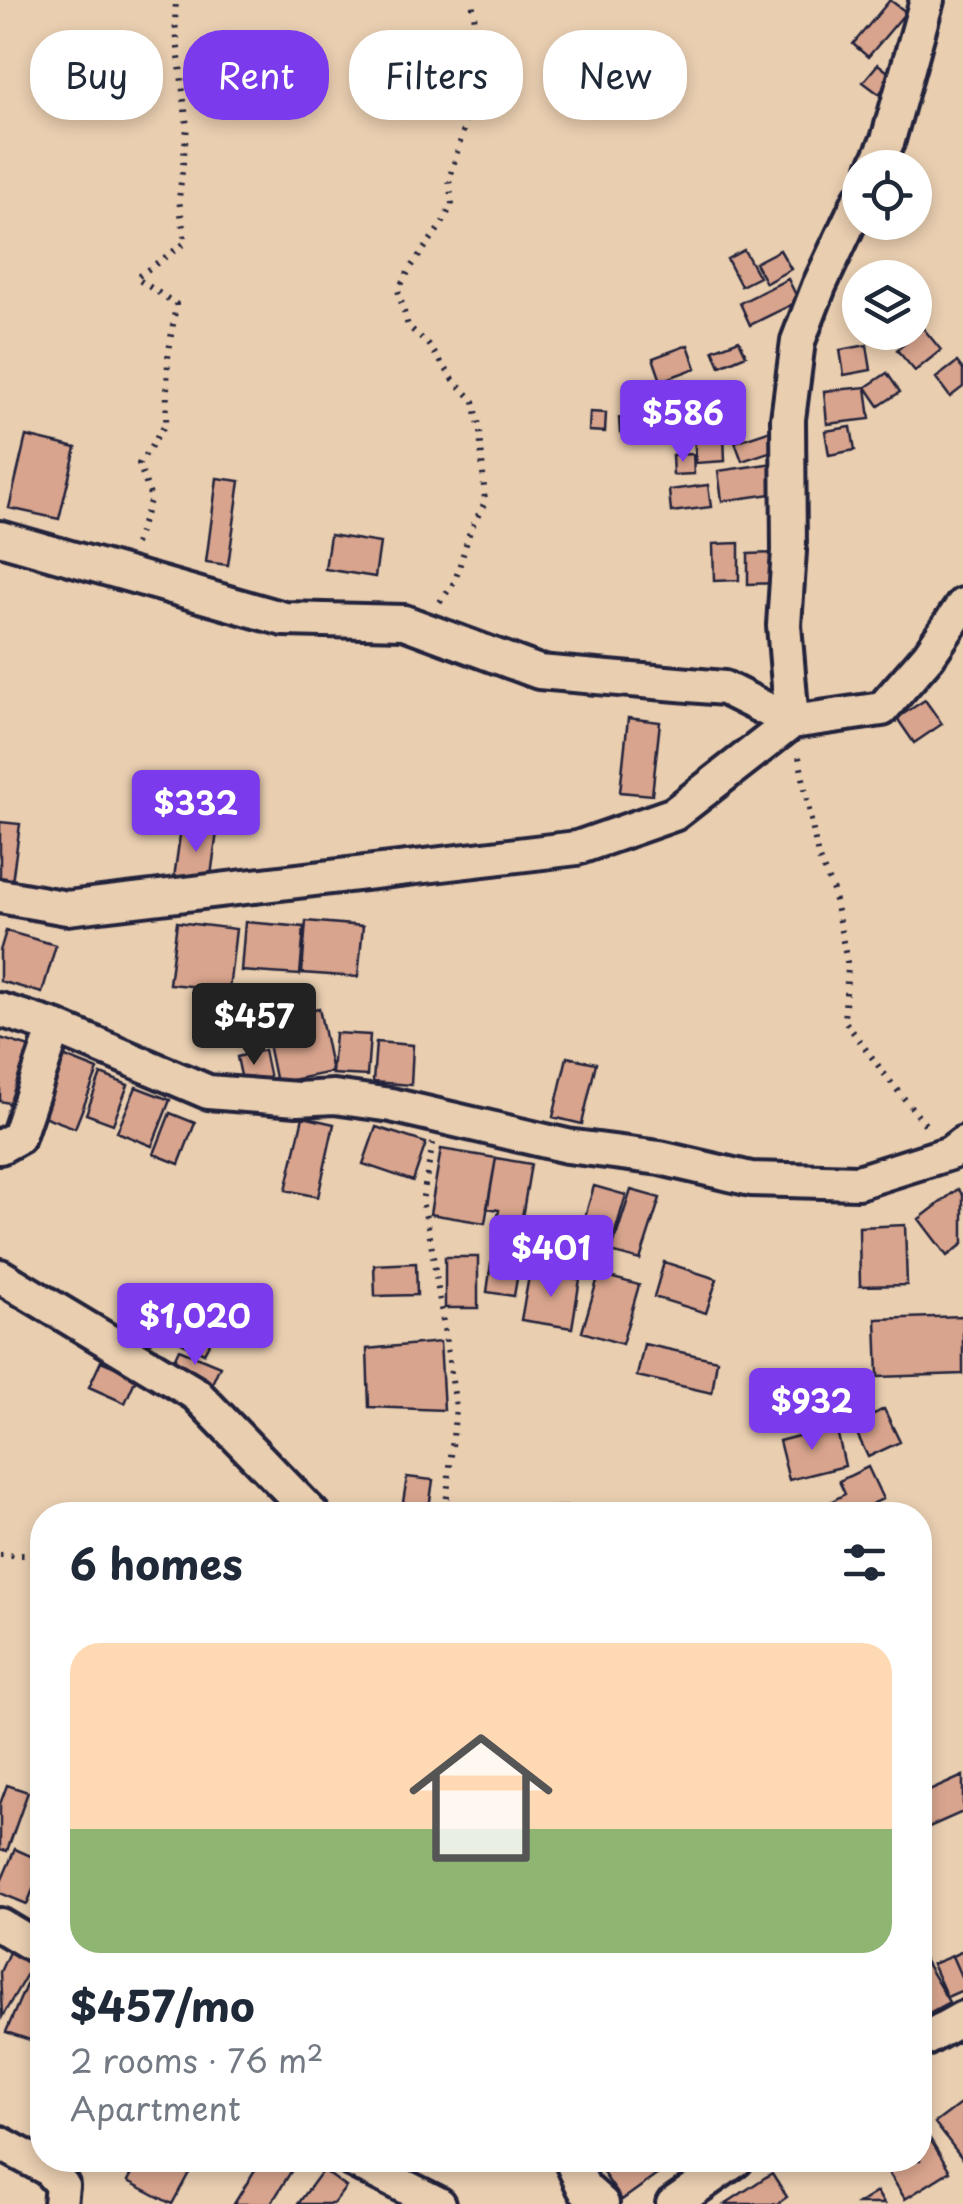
<!DOCTYPE html>
<meta charset="utf-8">
<style>
body{margin:0;font-family:"Playpen Sans",sans-serif;background:#f6f6f7;color:#1f2937;height:100vh;display:flex;flex-direction:column;font-size:38px;white-space:nowrap}
*{box-sizing:border-box;margin:0}
p{font-size:32px;color:#747a83}
.icon{flex:none;width:55px;height:55px;fill:none;stroke:currentColor;stroke-width:2;stroke-linecap:round;stroke-linejoin:round}
.map{position:relative;flex:1;overflow:hidden}
.panel{position:absolute;left:30px;top:1502px;width:902px;height:670px;display:flex;flex-direction:column;background:#fff;border-radius:40px;box-shadow:0 5px 15px #0003}
.panel>*{flex:none}
.guide{position:absolute;left:30px;top:30px;width:905px;height:90px;display:flex;gap:20px}
.tools{position:absolute;left:842px;top:150px;display:grid;gap:20px}
.tools a{display:grid;place-items:center;width:90px;height:90px;border-radius:50%;background:#fff;box-shadow:0 5px 15px #0003;font-size:50px}
.price{position:absolute;translate:-50% -85px;padding:0 22px;border-radius:10px;background:#7c3aed;color:#fff;font-size:32px;line-height:65px;filter:drop-shadow(0 2px 5px #0008)}
.price::after{content:'';position:absolute;left:50%;top:60px;width:30px;height:22px;margin-left:-15px;background:inherit;clip-path:polygon(0 0,100% 0,50% 100%)}
.price.current{background:#222;color:#fff}
ul{padding:0;list-style:none}
li{display:grid;align-content:center;gap:20px;height:530px;padding:0 40px}
li span{display:grid;place-items:center;height:310px;border-radius:30px;color:#555}
li>.icon{margin-inline-start:auto}
span .icon{width:180px;height:180px;fill:#fffc;stroke-width:1}
li b{font-size:42px}
h2{display:flex;justify-content:space-between;align-items:center;height:120px;padding:0 40px;font-size:42px}
.chip{padding:0 35px;border-radius:40px;background:#fff;box-shadow:0 5px 15px #0003;font-size:35px;line-height:90px}
.chip.current{background:#7c3aed;color:#fff}
.map>svg:first-child{display:block}
.building{fill:#d8a48d;stroke:#22223b;stroke-width:2.5}
.lines{fill:none;stroke-linecap:round;stroke-linejoin:round}
.minor-casing{stroke:#22223b;stroke-width:40}
.path{stroke:#22223b;stroke-width:6;stroke-dasharray:2.5 8;stroke-linecap:butt}
.minor{stroke:#e9ceb0;stroke-width:32}
</style>
<div class="map">
<svg width="963" height="2204" viewBox="0 0 963 2204">
<rect width="100%" height="100%" fill="#e9ceb0"/>
<filter id="ink" filterUnits="userSpaceOnUse"><feTurbulence type="fractalNoise" baseFrequency=".01" numOctaves="2"/><feDisplacementMap in="SourceGraphic" scale="20" xChannelSelector="R" yChannelSelector="G"/><feConvolveMatrix kernelMatrix="1 2 1 2 8 2 1 2 1" color-interpolation-filters="sRGB"/></filter>
<g filter="url(#ink)">
<!-- building -->
<path class="building" d="M890 0 906 12 868 57 853 44Z
M878 64 893 76 879 94 863 82Z
M744 250 759 277 741 286 727 259Z
M780 250 791 269 766 283 755 263Z
M788 279 799 301 750 325 740 303Z
M923 328 941 350 915 371 897 350Z
M739 340 746 355 720 366 713 350Z
M688 345 696 368 661 381 653 358Z
M867 345 871 370 844 375 840 350Z
M957 362 963 370V387L950 397 936 378Z
M887 373 900 392 879 406 866 387Z
M866 387 870 419 827 424 824 391Z
M590 412 606 413 605 432 589 431Z
M673 415 680 426 652 444 645 433Z
M643 417V431L620 433 619 418Z
M851 427 855 450 829 455 825 431Z
M774 429 781 448 742 461 735 442Z
M724 434 725 461 696 463 694 436Z
M26 436 76 448 59 519 9 508Z
M693 454 694 474 673 475 672 455Z
M774 463 778 493 722 501 718 471Z
M217 478 240 481 228 565 206 562Z
M708 485 711 507 671 512 669 490Z
M330 535 380 543 375 577 325 569Z
M739 543V580L714 581 713 544Z
M776 553 777 583 748 584V554Z
M925 700 942 724 914 743 897 718Z
M628 718 660 722 652 795 620 792Z
M0 822 20 824 12 882 0 881Z
M181 828 217 832 210 883 174 878Z
M306 921 363 926 358 977 302 973Z
M177 922 236 929 229 990 169 984Z
M245 922 304 927 300 975 241 971Z
M6 931 56 945 42 993 0 981V951Z
M319 1008 332 1072 276 1083 263 1019Z
M335 1033 370 1035 367 1076 332 1074Z
M0 1038 30 1047 13 1104 0 1101Z
M376 1042 413 1045 411 1085 373 1082Z
M264 1050 270 1079 243 1085 237 1057Z
M58 1054 98 1070 75 1128 35 1113Z
M567 1057 596 1063 582 1124 553 1117Z
M101 1074 128 1085 113 1124 86 1114Z
M136 1087 170 1100 152 1146 117 1132Z
M170 1113 195 1123 179 1164 154 1154Z
M303 1117 334 1124 318 1197 286 1190Z
M376 1127 426 1143 413 1181 363 1164Z
M441 1149 496 1158 485 1223 430 1214Z
M496 1158 531 1164 519 1235 495 1231 499 1210 487 1208Z
M594 1186 626 1195 613 1239 581 1230Z
M958 1189 963 1195V1244L947 1256 919 1219Z
M631 1190 660 1198 640 1260 611 1252Z
M905 1225 907 1285 860 1286 859 1227Z
M445 1257H478V1308H445Z
M664 1262 717 1279 706 1313 654 1297Z
M416 1263 417 1295 375 1296 374 1265Z
M491 1263 519 1267 514 1296 487 1292Z
M530 1271 580 1279 572 1328 521 1320Z
M599 1274 639 1285 622 1344 582 1332Z
M128 1305 160 1318 147 1351 115 1338Z
M963 1316V1374L878 1377 876 1319Z
M192 1319 216 1331 204 1353 181 1342Z
M440 1342 444 1410 369 1407 367 1349Z
M644 1344 717 1360 712 1393 637 1376Z
M179 1349 220 1366 210 1388 169 1371Z
M101 1361 137 1376 125 1403 89 1387Z
M884 1409 900 1442 868 1457 853 1425Z
M836 1426 845 1466 789 1480 779 1441Z
M868 1467 883 1499 848 1515H839L832 1501 845 1494 839 1481Z
M407 1477 433 1480 428 1515H401Z
M590 1506 591 1515H521L520 1508Z
M963 1776V1812L920 1831V1795Z
M7 1785 28 1792 7 1851 0 1849V1804Z
M15 1849 42 1861V1868L27 1904 0 1893V1884Z
M963 1951V1981L952 1956Z
M9 1952 32 1965 2 2017 0 1972Z
M920 1953 949 2002 927 2014 920 2002Z
M952 1956 963 1981V1990L947 1997 932 1964Z
M32 1971 42 1981V2015L30 2040 6 2032Z
M963 2102V2157L962 2158 935 2123Z
M922 2126 950 2171 905 2199 881 2160H920V2127Z
M139 2160H196L172 2204 128 2181Z
M261 2160H276L292 2170 271 2204H234Z
M594 2160H652L661 2172 622 2200Z
M323 2170 346 2187 333 2204H298Z
M772 2173 787 2197 777 2204H725Z
M877 2192 884 2204H858Z"/>
<g class="lines">
<!-- minor casing -->
<g class="minor-casing">
<path id="minor" d="M875 168 888 140 927 0
M0 538 284 619 404 622 539 672 724 688 792 722
M792 722 784 625 789 551 788 419 798 341 819 286 860 199
M0 896 67 908 577 848 674 814 792 722 882 709 929 655 963 605
M0 1010 55 1027 208 1092 297 1099 334 1097 391 1105 567 1146 660 1158 751 1179 858 1182 950 1153 963 1143
M0 1147 18 1137 55 1027
M0 1276 196 1394 313 1515
M0 1925 42 1950
M920 2042 963 2018
M0 2143 48 2169 62 2185 60 2204
M352 2160 439 2204
M571 2160 584 2188 602 2204
M673 2204 736 2160"/>
</g>
<!-- path -->
<path class="path" d="M135 544 151 498 139 464 166 424 168 358 176 304 136 278 185 243 179 199 187 127 175 22 176 0
M440 602 455 581 470 531 485 502 480 431 474 401 453 379 428 344 408 326 398 290 411 267 442 224 452 204 449 180 465 125 467 73 475 22 472 0
M799 757 818 857 833 891 848 967 844 1020 889 1080 929 1129
M433 1143 422 1201 429 1230 456 1407 445 1515
M185 1515 228 1507 266 1515
M0 1555H42"/>
<!-- minor -->
<use href="#minor" class="minor"/>
</g>
</g>
</svg>
<div class="tools">
<a><svg class="icon" aria-label="locate" viewBox="0 0 24 24"><circle cx="12" cy="12" r="6"/><path d="M12 2v4M12 18v4M2 12h4M18 12h4"/></svg></a>
<a><svg class="icon" aria-label="layers" viewBox="0 0 24 24"><path d="M12 4l9 5-9 5-9-5zM3 14l9 5 9-5"/></svg></a>
</div>
<b class="price" style="left:683px;top:465px">$586</b>
<b class="price" style="left:196px;top:855px">$332</b>
<b class="price current" style="left:254px;top:1068px">$457</b>
<b class="price" style="left:551px;top:1300px">$401</b>
<b class="price" style="left:195px;top:1368px">$1,020</b>
<b class="price" style="left:812px;top:1453px">$932</b>
<div class="guide">
<a class="chip">Buy</a>
<a class="chip current">Rent</a>
<a class="chip">Filters</a>
<a class="chip">New</a>
</div>
<section class="panel">
<h2>6 homes<svg class="icon" aria-label="filters" viewBox="0 0 24 24"><path d="M4 7h16M4 17h16"/><circle cx="9" cy="7" r="2"/><circle cx="15" cy="17" r="2"/></svg></h2>
<ul>
<li><span style="background:linear-gradient(#ffd9b3 60%,#8fb573 0)"><svg class="icon" aria-label="home" viewBox="0 0 24 24"><path d="M3 11l9-7 9 7M6 9v11h12V9"/></svg></span><div><b>$457/mo</b><p>2 rooms · 76 m²</p><p>Apartment</p></div></li>
</ul>
</section>
</div>
